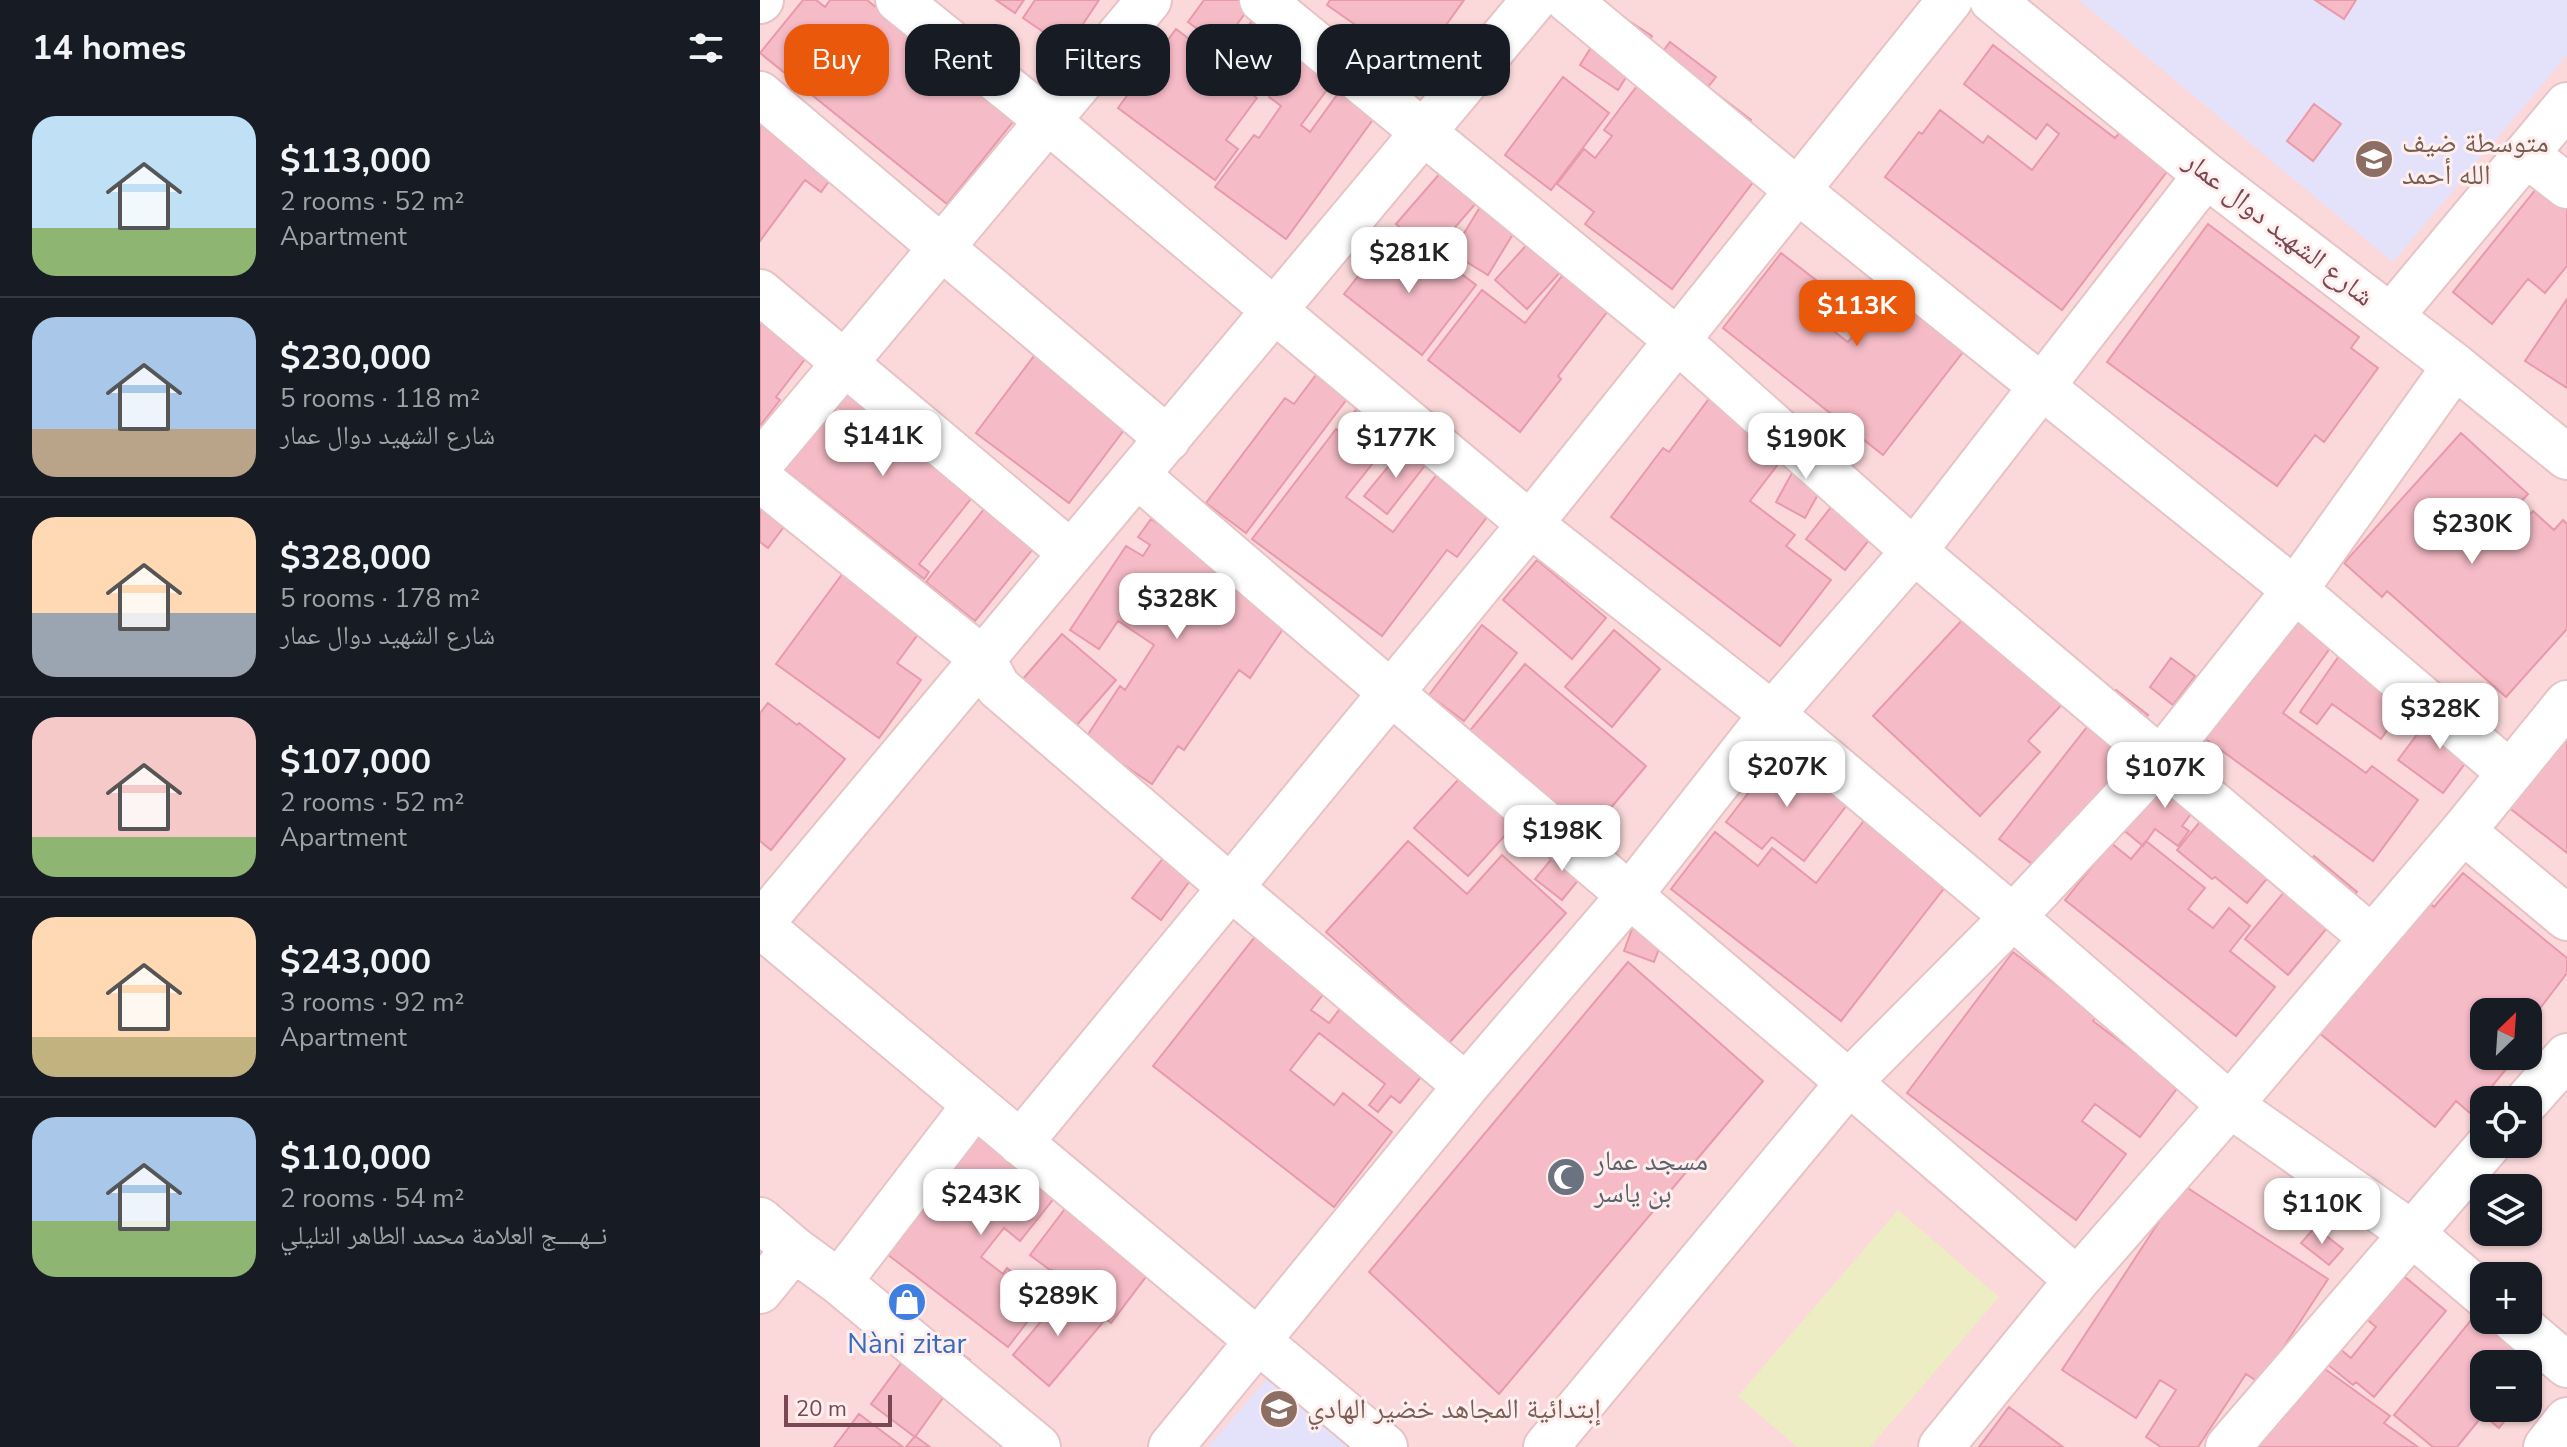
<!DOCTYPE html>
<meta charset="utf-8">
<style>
body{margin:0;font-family:"Nunito Sans","Noto Naskh Arabic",sans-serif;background:#242831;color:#f1f3f6;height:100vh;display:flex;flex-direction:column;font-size:30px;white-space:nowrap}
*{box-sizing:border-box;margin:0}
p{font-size:26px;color:#9ea1a6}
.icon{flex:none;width:44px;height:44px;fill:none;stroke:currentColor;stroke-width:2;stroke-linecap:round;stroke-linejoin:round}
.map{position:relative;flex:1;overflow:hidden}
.drawer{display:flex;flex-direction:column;background:#171b24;width:760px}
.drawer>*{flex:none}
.banner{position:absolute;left:24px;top:24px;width:760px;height:72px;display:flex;gap:16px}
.needle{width:52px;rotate:25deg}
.fabs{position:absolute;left:1710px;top:998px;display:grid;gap:16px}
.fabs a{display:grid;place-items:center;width:72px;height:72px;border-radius:16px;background:#171b24;box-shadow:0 2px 6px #0004;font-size:40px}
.scale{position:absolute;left:24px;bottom:20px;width:108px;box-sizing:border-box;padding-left:8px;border:4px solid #7a4853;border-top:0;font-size:22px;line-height:28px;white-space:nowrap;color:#7a4853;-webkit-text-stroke:6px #fee;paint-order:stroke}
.price{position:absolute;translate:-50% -68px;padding:0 18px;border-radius:16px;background:#fff;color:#222;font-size:26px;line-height:52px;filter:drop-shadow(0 2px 4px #0008)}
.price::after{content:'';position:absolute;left:50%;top:48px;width:24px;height:18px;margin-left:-12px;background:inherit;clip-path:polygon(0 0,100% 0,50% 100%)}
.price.selected{background:#ea580c;color:#fff}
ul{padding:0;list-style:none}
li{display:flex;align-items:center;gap:24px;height:200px;padding:0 32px}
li+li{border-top:2px solid #363941}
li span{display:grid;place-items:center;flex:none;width:224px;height:160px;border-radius:24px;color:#555}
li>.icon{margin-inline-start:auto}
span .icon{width:96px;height:96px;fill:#fffc;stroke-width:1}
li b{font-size:34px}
h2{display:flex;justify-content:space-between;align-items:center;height:96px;padding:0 32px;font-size:34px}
.pill{padding:0 28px;border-radius:24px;background:#171b24;box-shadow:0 2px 6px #0004;font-size:28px;line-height:72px}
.pill.selected{background:#ea580c;color:#fff}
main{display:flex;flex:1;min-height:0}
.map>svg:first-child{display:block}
.residential{fill:#fbd9da;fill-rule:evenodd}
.education{fill:#e3e2fa}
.green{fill:#ecedc3}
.building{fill:#f5bbc6;stroke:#e99aaa;stroke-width:2}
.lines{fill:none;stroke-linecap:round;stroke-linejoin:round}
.street-casing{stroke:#e7c2c6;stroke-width:48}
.secondary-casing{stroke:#ebc0c4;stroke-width:48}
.street{stroke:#fff;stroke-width:44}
.secondary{stroke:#fff;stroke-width:44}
.labels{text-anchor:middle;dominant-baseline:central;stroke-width:6;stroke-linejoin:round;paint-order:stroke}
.education-label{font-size:28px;fill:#785e54;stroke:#fee;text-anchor:start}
.street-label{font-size:28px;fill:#7a4853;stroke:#fee}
.worship-label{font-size:28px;fill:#5b616d;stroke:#fee;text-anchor:start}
.shop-label{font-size:28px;fill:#366cbe;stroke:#fee}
</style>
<main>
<section class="drawer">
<h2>14 homes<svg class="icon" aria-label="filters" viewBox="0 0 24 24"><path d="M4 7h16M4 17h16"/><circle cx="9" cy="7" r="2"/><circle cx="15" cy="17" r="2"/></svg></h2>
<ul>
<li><span style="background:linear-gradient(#bfe0f5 70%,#8fb573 0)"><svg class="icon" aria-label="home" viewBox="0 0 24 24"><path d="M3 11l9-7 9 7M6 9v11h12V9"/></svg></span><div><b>$113,000</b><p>2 rooms · 52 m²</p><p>Apartment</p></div></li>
<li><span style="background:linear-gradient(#a9c7e8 70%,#b9a48a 0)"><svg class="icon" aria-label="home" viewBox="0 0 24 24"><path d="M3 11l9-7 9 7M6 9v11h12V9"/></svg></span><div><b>$230,000</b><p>5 rooms · 118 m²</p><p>شارع الشهيد دوال عمار</p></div></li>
<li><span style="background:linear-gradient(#ffd9b3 60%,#9aa5b1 0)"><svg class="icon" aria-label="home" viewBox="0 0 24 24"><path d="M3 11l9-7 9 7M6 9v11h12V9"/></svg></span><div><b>$328,000</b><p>5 rooms · 178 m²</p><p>شارع الشهيد دوال عمار</p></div></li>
<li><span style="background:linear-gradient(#f6c9c9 75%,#8fb573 0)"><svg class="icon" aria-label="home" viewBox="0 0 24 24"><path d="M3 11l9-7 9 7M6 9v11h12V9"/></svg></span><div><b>$107,000</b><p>2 rooms · 52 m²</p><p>Apartment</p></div></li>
<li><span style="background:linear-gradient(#ffd9b3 75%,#c2b280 0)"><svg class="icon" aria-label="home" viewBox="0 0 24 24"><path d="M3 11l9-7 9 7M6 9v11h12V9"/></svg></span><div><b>$243,000</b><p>3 rooms · 92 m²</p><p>Apartment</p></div></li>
<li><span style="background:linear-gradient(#a9c7e8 65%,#8fb573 0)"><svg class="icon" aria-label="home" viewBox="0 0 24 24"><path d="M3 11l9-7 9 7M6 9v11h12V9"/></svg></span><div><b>$110,000</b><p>2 rooms · 54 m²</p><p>نــهــــج العلامة محمد الطاهر التليلي</p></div></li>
</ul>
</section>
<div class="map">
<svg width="1807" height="1447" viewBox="0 0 1807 1447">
<rect width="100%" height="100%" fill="#fee6e6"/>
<!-- residential -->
<path class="residential" d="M0 0H1807V1447H0ZM1724 1012H1768V1056H1724ZM1724 1100H1768V1144H1724ZM1724 1188H1768V1232H1724ZM1724 1276H1768V1320H1724ZM1724 1364H1768V1408H1724Z"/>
<!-- education -->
<path class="education" d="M1319 0H1807V55L1633 262Z
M513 1372 601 1447H448Z"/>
<!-- green -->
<path class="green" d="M1138 1210 1239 1297 1110 1447H1037L978 1396Z"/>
<!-- building -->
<path class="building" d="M43 0H56L65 7 70 0H107L144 30 265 107 187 204 0 53Z
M236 0H264L255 13Z
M275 0H339L307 48 263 18Z
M444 0H495L540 33 503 83 466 56 497 14 489 8 449 63 497 98 466 140 478 149 455 180 358 108 416 29 441 48 449 38 428 22Z
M570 0H704L656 67 567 5Z
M1555 0H1596L1584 19Z
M854 11 892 36 858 90 820 65Z
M558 31 592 56 541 125 550 132 590 77 625 103 526 239 455 187 494 135 499 138 521 106 509 97Z
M910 42 956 77 948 87 991 120 984 128 1016 152 912 289 825 224 834 212 797 184 824 149 835 158 852 136 844 130Z
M1233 45 1355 138 1360 132 1409 169 1302 310 1125 177 1159 132 1162 134 1180 110 1223 143 1228 136 1272 170 1299 134 1287 124 1276 139 1204 84Z
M803 77 849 113 791 190 745 155Z
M0 99 84 161 61 192 45 180 0 241Z
M1554 104 1581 124 1553 161 1527 141Z
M695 156 730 187 671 255 636 224Z
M1801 158 1807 163V266L1785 293 1768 279 1732 324 1693 292Z
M728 194 764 216 728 275 692 253Z
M1448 224 1599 337 1591 348 1618 368 1564 442 1555 435 1517 486 1347 362Z
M779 231 811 260 767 309 735 280Z
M629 237 672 272 682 259 716 285 662 355 584 294Z
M1021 253 1065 287 1047 311 1088 342 1148 266 1224 325 1123 455 963 328Z
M816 258 861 294 798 376 801 379 760 432 668 360 722 290 765 323Z
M0 296 59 341 16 397 20 400 0 426Z
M1807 299V388L1765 361Z
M289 336 382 406 309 503 216 433Z
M568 359 599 383 486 533 446 503 525 398 534 404Z
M960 384 1035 442 990 501 1035 535 1026 546 1071 580 1020 646 851 517 903 448 909 452Z
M95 385 222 485 159 564 169 572 164 579 24 469 69 412 72 414Z
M609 395 641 423 615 453 583 425Z
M576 429 617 458 586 497 633 532 687 461 739 501 697 557 687 550 622 636 492 539Z
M1701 433 1768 494 1729 537 1740 547 1773 511 1794 530 1803 520 1807 524V629L1746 697 1627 591 1622 597 1584 563Z
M1048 444 1077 460 1045 518 1016 502Z
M645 446 667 463 627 514 604 496Z
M1086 488 1126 519 1085 570 1046 539Z
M240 489 289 529 215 621 166 582Z
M0 495 32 516 8 548 0 542Z
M414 517 537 608 490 678 479 670 424 750 418 746 392 784 325 739 360 686 365 690 394 645 358 621 339 649 310 630 366 546 383 556 390 545 378 537 391 519 406 529Z
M94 558 164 626 137 663 161 680 119 738 16 664Z
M777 560 846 618 812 659 743 600Z
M1552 588 1592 618 1523 713 1606 773 1612 766 1658 800 1613 861 1443 737Z
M1216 605 1318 687 1268 741 1280 752 1220 816 1113 716Z
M722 625 757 653 704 721 669 695Z
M854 630 900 669 852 727 805 687Z
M302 634 356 680 316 726 262 680Z
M1588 643 1655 690 1621 739 1572 704 1557 724 1540 712Z
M1411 658 1435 676 1413 705 1390 687Z
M765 664 886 766 828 835 707 734Z
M1356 690 1388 715 1374 732 1387 742 1284 873 1239 839Z
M8 703 37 725 39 723 85 759 11 850 0 841V713Z
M1676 709 1721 742 1683 793 1638 760Z
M1807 736V853L1747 806Z
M1019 753 1087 805 1044 861 1012 837 1002 849 966 822Z
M718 758 790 822 767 848 749 831 708 876 654 828Z
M1409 767 1445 795 1422 826 1429 831 1418 846 1395 829 1383 846 1361 828Z
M1455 803 1523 859 1487 903 1455 877 1452 879 1417 850Z
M1106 818 1189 882 1081 1021 911 889 955 832 998 866 1012 848 1056 883Z
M648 841 707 894 742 855 806 913 689 1043 566 932Z
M1386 841 1445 888 1428 909 1453 928 1469 908 1490 926 1470 951 1515 987 1476 1036 1305 900 1351 843 1371 859Z
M803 845 829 867 802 900 775 879Z
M1554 856 1597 892 1528 975 1485 939Z
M404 857 432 878 401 920 372 898Z
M1703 873 1807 958V973L1768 1024V1012H1724V1056H1757L1710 1113 1696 1101 1675 1127 1558 1032 1666 900 1674 907Z
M873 926 903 938 894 962 864 951Z
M498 933 568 988 551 1010 569 1023 582 1006 665 1072 640 1103 631 1096 618 1112 609 1105 625 1084 559 1033 530 1070 574 1105 583 1093 632 1132 574 1207 393 1066Z
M1253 952 1337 1016 1333 1021 1419 1086 1380 1137 1335 1104 1322 1121 1366 1154 1316 1220 1147 1093Z
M868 962 1003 1081 739 1394 609 1272Z
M220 1134 307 1182 260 1241 244 1228 221 1257 243 1274 247 1268 276 1291 292 1270 301 1278 248 1347 127 1254Z
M323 1185 407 1249 351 1323 335 1310 338 1306 270 1255Z
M1423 1185 1568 1279 1500 1383 1486 1374 1438 1447H1401L1386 1437 1416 1390 1400 1380 1376 1418 1302 1370Z
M1555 1227 1583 1249 1569 1265 1541 1243Z
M1634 1268 1686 1311 1614 1397 1596 1382 1593 1385 1562 1360 1574 1344 1591 1358 1616 1327 1598 1312Z
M307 1290 344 1321 289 1386 253 1355Z
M1724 1304V1320H1745L1794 1360 1768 1392V1364H1724V1408H1755L1739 1428 1723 1415 1697 1447H1673L1634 1415Z
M174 1332 210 1360 155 1437 111 1404 142 1362Z
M1558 1364 1630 1416 1624 1423 1658 1447H1489Z
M1249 1407 1303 1447H1219Z
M99 1414 143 1447H74Z
M155 1436 170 1447H146Z"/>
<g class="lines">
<!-- street casing -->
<g class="street-casing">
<path id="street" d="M138 0 288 121 770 524 1012 714 1253 917 1470 1105 1650 1232 1724 1295
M502 0 918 341 1154 551 1612 938
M808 0 1037 190 1535 590 1750 773
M1232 0 1446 175 1695 366 1807 457
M0 1 1 0
M0 94 408 439
M1767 155 1807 186
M0 292 311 553
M1631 316 1807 105
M0 464 389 0
M377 475C689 745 1007 1008 1317 1280
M0 479 223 659 238 687 470 887 706 1086
M1703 831 1807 918
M0 925 774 0
M0 925 625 1447
M1768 1100 1807 1056
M260 1143 770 524 1190 0
M0 1220 34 1249 79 1282 278 1447
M79 1282 214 1106
M0 1291 34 1249
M1754 1320 1807 1365
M411 1447 706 1086 869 896 1012 714 1154 551 1446 175
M786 1447 1090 1081 1253 917 1400 760 1535 590 1695 366
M1181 1447 1317 1280 1470 1105 1703 831 1807 703
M1468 1447 1729 1144"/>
</g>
<!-- secondary casing -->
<g class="secondary-casing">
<path id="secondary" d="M1786 1447 1807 1420"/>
</g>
<!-- street -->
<use href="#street" class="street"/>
<!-- secondary -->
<use href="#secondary" class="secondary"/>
</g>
<!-- icons -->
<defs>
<g id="school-disc" transform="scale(2)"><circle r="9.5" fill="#8d6e63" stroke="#fee"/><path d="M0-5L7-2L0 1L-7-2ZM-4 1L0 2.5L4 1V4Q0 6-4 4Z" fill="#fff"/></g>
<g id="mosque-disc" transform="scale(2)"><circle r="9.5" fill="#6b7280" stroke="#fee"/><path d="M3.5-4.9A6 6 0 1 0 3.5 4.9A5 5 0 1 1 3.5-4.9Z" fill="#fff"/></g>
<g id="shop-disc" transform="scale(2)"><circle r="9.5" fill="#3f7fe0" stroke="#fee"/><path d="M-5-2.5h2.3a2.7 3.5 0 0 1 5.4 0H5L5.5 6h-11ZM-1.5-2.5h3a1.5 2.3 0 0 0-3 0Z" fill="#fff"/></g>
</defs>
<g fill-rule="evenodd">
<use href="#school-disc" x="1614" y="159"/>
<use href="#mosque-disc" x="806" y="1177"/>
<use href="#shop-disc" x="147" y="1302"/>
<use href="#school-disc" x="519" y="1409"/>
</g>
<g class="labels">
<!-- education labels -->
<g class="education-label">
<text x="1642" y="143">متوسطة ضيف<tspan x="1642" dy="32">الله أحمد</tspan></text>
<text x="547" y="1409">إبتدائية المجاهد خضير الهادي</text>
</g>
<!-- street labels -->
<g class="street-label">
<text transform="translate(1519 229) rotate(38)">شارع الشهيد دوال عمار</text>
</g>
<!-- worship labels -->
<g class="worship-label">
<text x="834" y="1161">مسجد عمار<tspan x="834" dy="32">بن ياسر</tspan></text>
</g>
<!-- shop labels -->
<g class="shop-label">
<text x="147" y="1344">Nàni zitar</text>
</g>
</g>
</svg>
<div class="fabs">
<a><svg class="needle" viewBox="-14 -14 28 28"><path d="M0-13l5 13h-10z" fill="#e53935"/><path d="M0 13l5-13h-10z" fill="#9ea1a6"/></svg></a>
<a><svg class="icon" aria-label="locate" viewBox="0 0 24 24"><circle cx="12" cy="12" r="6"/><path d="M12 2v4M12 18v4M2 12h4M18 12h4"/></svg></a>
<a><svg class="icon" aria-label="layers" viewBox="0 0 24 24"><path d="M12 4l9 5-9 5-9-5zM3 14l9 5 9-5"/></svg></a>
<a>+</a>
<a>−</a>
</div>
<div class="scale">20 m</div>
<b class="price" style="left:649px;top:295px">$281K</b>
<b class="price selected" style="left:1097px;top:348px">$113K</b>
<b class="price" style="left:123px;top:478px">$141K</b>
<b class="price" style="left:636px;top:480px">$177K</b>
<b class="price" style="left:1046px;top:481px">$190K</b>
<b class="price" style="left:1712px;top:566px">$230K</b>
<b class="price" style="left:417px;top:641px">$328K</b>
<b class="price" style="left:1680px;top:751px">$328K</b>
<b class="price" style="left:1027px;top:809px">$207K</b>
<b class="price" style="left:1405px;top:810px">$107K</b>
<b class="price" style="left:802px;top:873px">$198K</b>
<b class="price" style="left:221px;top:1237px">$243K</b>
<b class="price" style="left:1562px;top:1246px">$110K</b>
<b class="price" style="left:298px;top:1338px">$289K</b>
<div class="banner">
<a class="pill selected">Buy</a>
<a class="pill">Rent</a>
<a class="pill">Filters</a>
<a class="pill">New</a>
<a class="pill">Apartment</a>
</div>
</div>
</main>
